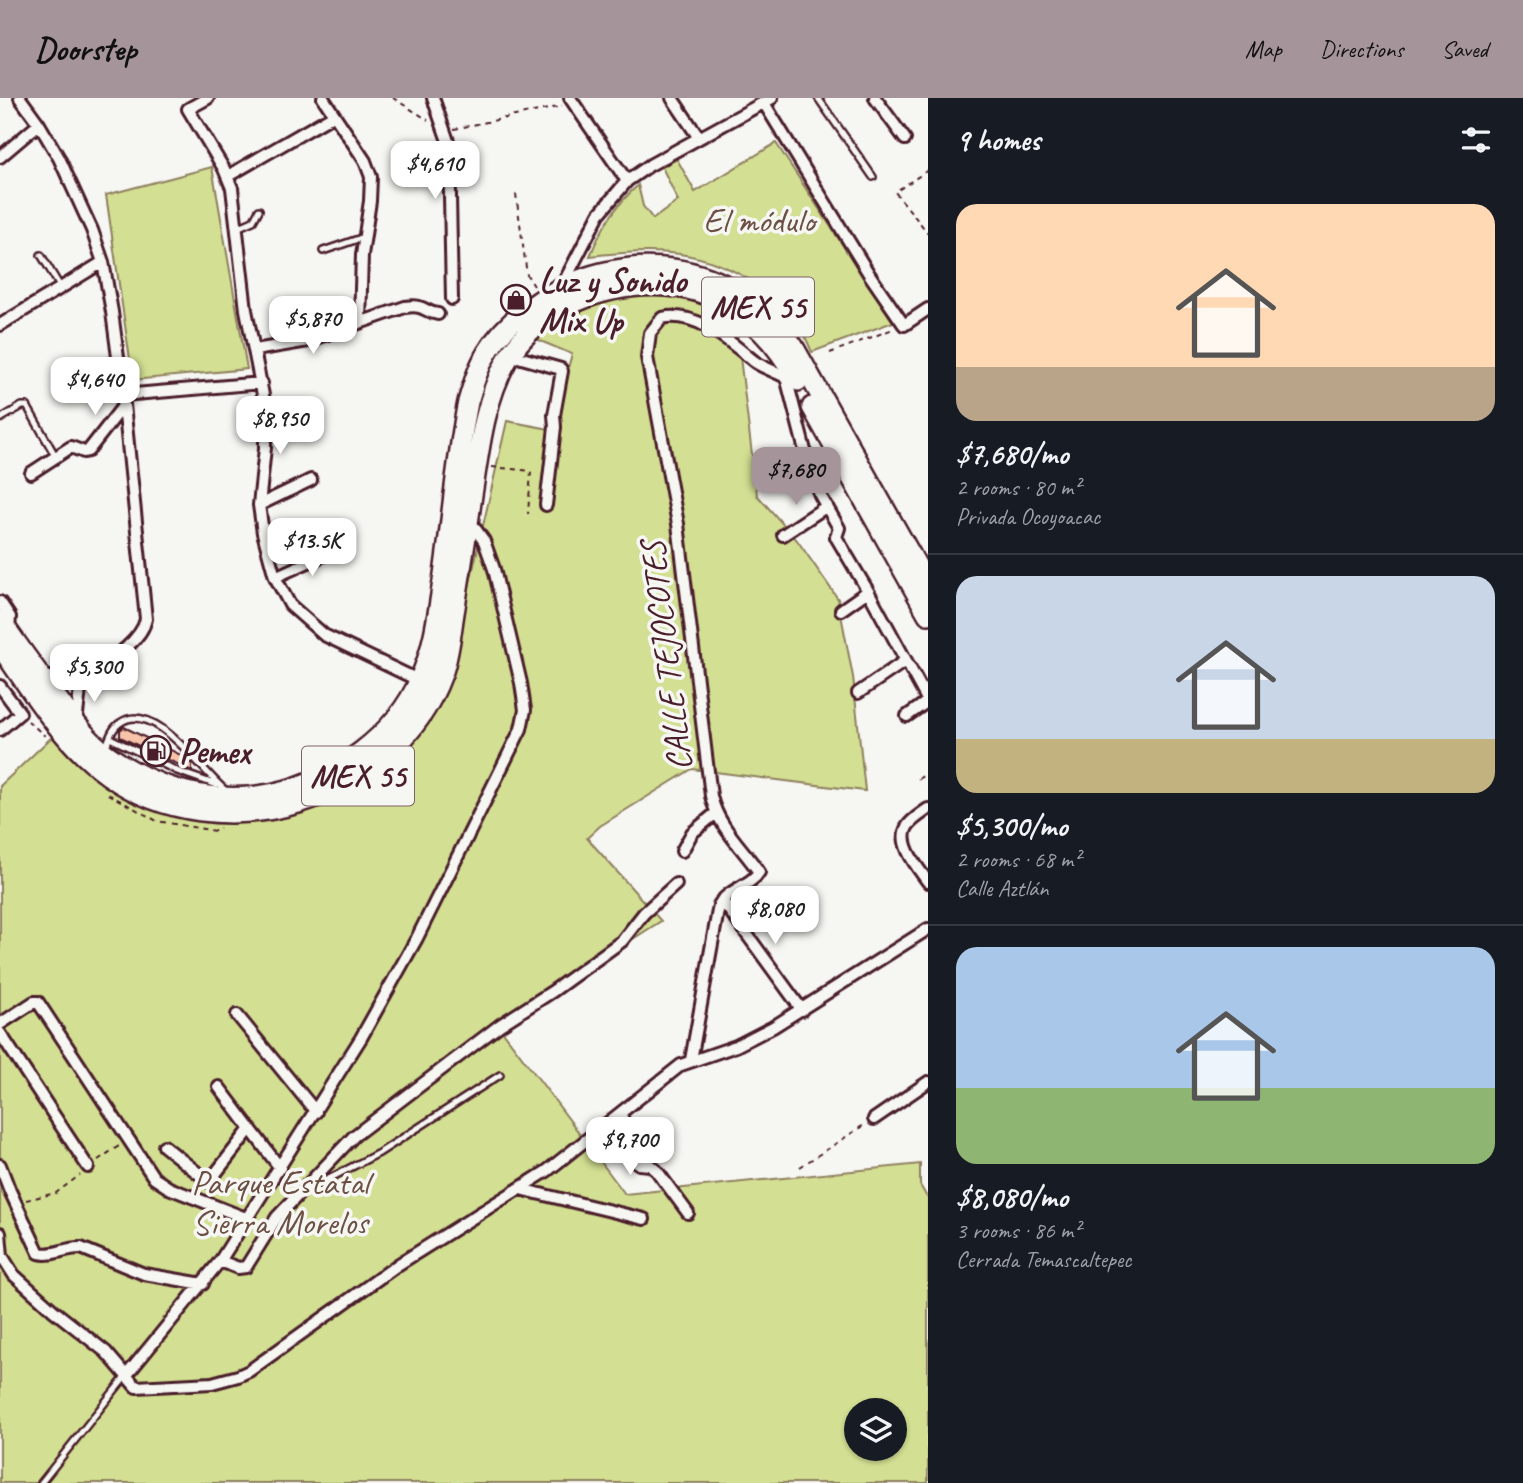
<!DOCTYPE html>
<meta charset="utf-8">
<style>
body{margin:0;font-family:Caveat,sans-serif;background:#20242c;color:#f1f3f6;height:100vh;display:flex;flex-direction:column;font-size:26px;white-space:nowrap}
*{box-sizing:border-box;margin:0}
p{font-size:23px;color:#9ea1a6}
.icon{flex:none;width:38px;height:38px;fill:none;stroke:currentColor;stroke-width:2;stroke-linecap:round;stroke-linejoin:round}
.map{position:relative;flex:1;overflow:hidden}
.drawer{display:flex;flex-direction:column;background:#171b24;width:595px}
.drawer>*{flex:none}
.controls{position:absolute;left:844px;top:1300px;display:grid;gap:14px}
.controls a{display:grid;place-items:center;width:63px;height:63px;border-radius:50%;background:#171b24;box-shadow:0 2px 5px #0004;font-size:35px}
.price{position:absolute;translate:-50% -60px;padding:0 16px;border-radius:14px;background:#fff;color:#222;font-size:23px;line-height:46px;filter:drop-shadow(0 2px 4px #0008)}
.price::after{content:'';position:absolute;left:50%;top:42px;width:21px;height:16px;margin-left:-10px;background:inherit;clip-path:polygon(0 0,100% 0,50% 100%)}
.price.on{background:#a6949b;color:#111}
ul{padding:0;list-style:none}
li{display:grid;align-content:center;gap:14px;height:371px;padding:0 28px}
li+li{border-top:2px solid #363941}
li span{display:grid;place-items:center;height:217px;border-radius:21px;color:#555}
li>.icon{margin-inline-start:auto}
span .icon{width:126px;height:126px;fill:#fffc;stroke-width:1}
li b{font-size:30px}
h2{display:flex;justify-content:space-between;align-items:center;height:84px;padding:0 28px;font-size:30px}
header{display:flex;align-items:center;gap:42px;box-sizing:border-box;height:98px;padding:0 35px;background:#a6949b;color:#111}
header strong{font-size:33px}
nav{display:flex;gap:38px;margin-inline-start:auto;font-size:24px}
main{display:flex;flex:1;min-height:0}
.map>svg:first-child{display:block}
.green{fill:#d3df92;stroke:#8e7f5e;stroke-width:2;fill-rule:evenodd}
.building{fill:#f7c3a9;stroke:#4a1f2b;stroke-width:2}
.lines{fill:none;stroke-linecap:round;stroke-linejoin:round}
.lane-casing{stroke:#4a1f2b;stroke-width:10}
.street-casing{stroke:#4a1f2b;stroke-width:16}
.highway-casing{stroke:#4a1f2b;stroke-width:24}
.path{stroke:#4a1f2b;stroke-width:2;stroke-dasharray:5 5;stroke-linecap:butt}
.lane{stroke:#f6f6f2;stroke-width:5}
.street{stroke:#f6f6f2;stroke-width:10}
.highway{stroke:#f6f6f2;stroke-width:19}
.labels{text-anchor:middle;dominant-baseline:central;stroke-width:7;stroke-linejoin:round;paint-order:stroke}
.shield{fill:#f6f6f2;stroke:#7e6067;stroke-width:2}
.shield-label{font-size:33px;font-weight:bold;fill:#4a1f2b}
.park-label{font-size:35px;fill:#6c4f45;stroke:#f6f6f2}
.poi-label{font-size:35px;font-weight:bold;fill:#4a1f2b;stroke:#f6f6f2;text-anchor:start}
.street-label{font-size:35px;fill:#4a1f2b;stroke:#f6f6f2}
</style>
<header>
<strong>Doorstep</strong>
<nav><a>Map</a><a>Directions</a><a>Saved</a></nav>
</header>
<main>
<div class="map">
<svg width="928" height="1385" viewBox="0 0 928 1385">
<rect width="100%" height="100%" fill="#f6f6f2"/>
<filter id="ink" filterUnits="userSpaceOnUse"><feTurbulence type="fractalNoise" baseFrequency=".0143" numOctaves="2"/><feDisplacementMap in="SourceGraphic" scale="14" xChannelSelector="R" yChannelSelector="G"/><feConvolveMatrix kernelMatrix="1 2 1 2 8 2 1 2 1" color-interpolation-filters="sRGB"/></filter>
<g filter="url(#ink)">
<!-- green -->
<path class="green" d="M776 45 893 224 812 254C807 243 802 230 795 220 786 208 771 197 759 188 702 149 656 151 590 158 602 129 615 108 638 87L643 108 653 121 678 103 662 69 677 61 695 94Z
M212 69 247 271 133 282 106 97Z
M608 182 731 186 757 397 797 442 838 501 853 579 865 693 692 671 600 728 587 740 661 823 498 927 625 1096 920 1066V1087L928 1101V1385H0V688L72 620 107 657 217 707 366 675 444 598 507 323 550 331 572 256 538 242 574 201ZM856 1312H894V1351H856Z"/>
<!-- building -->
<path class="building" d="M124 629 187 660 192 666V673L120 639V632Z"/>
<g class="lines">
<!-- lane casing -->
<g class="lane-casing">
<path id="lane" d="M818 0 873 79
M237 130 253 123 259 112
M323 153 364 139
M41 157 61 190
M0 321 22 308H27L56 359
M110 640 177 673 217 687
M106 649C109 641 112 630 120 625 154 600 203 675 225 692
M307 1092 379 1055 500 977
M41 1385 126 1278"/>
</g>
<!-- street casing -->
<g class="street-casing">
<path id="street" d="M20 0 39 26 59 60 92 132 103 164 112 214 123 297 146 521C141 546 101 568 81 583L42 578
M208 0 188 11 224 71 232 90 246 212 265 307V350L259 407 263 435 275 479 290 507 324 537 420 583
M323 0 365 63 371 79 370 103 362 157 360 224
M433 0 449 46 452 201
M570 0 627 83
M672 0 699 40
M875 0 905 41
M764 5 869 176 904 227 928 211
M0 59 39 26
M228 78 334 17
M562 188 599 116 627 83 650 67 772 0
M0 227 103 164
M255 252 308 243 405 209C427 206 422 214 438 216
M511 257 561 271 562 273 554 317 555 329 546 407
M786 279 810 372 820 397 839 430 836 439 868 493 928 603 907 618
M123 297 262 285
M31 375 71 349 84 354 88 353 124 307
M259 407 311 382
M783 437 827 408
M275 479 335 452
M0 504 10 519 9 531
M841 512 868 493
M0 588 20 615 0 632
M858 595 905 563
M76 625 81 583
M928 711C921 716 911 722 907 729 897 746 919 771 928 784
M682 753 692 735 716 715
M722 802 802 912
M237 917 316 1014
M0 926 34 904H38L154 1080 169 1090 248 1121
M0 935 88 1069
M691 962 719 807C728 791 751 788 759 774 742 749 718 729 711 698L678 426 647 259 650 235 662 220C697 212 731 245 755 264 764 270 776 274 786 279L793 274
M219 989 280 1070
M621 1015 632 1060 639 1066 650 1067 657 1073 688 1115
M874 1021 928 984
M164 1048 209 1084 250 1031
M0 1067 10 1093 39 1155C53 1159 66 1149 81 1150L144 1176 203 1186
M520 1091 644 1121
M0 1135 2 1158 14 1177 54 1213 106 1254 136 1289 212 1285 238 1278 249 1273 399 1166 547 1073 681 967 736 948 773 929 928 831
M220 1163 238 1170 246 1169 277 1119 354 1038 500 927 553 893 622 843 644 815 676 786
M126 1278 220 1163 361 940 417 840 521 631 525 612 521 585 494 471 484 443 469 422"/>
</g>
<!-- highway casing -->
<g class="highway-casing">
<path id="highway" d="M812 309 928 516
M0 522C18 548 37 574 56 599 71 619 85 640 105 655 185 714 281 715 361 654 386 635 408 610 420 581 434 550 438 516 443 483 452 424 456 363 468 304 473 287 478 270 487 255 499 234 516 219 535 206 619 146 735 159 793 248L928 488
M0 548C32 593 62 644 108 677 218 756 395 706 442 576 450 555 451 531 455 509 461 471 467 434 472 397 479 353 484 304 506 264 536 209 608 184 667 188 726 192 771 233 798 283"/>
</g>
<!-- path -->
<path class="path" d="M393 0 428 22
M454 31 562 8
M928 72 895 94 928 135
M516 96 527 177 534 188
M830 255 893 231
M492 369 531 373 528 416
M28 623 45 638
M918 681 928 675
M108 696 157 723 215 733 220 730
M98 1062 119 1048
M800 1069 864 1027
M26 1102 56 1095 80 1077"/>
<!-- lane -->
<use href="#lane" class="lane"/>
<!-- street -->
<use href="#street" class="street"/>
<!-- highway -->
<use href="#highway" class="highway"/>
</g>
</g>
<!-- icons -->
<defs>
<g id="shop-ring" transform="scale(1.575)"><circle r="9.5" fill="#f6f6f2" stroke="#4a1f2b" stroke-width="1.5"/><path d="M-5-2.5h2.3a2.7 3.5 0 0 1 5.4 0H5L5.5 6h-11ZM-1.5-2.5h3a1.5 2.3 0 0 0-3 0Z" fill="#4a1f2b"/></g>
<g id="fuel-ring" transform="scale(1.575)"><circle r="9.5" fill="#f6f6f2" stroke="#4a1f2b" stroke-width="1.5"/><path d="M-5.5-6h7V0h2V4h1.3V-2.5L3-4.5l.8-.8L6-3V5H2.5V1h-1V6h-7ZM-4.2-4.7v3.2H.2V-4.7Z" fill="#4a1f2b"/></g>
</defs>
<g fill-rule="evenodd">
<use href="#shop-ring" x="516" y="202"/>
<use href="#fuel-ring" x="156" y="653"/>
</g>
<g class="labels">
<!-- shield labels -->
<g class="shield">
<rect x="702" y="179.5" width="112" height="59" rx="5"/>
<rect x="302" y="648.5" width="112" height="59" rx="5"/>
</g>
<g class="shield-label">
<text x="758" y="209">MEX 55</text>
<text x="358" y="678">MEX 55</text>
</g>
<!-- park labels -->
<g class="park-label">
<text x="759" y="122">El módulo</text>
<text x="280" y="1084">Parque Estatal<tspan x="280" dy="40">Sierra Morelos</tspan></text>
</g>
<!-- poi labels -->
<g class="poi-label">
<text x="539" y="182">Luz y Sonido<tspan x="539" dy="40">Mix Up</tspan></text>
<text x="179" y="653">Pemex</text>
</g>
<!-- street labels -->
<g class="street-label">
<text transform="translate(666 558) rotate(-97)">CALLE TEJOCOTES</text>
</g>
</g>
</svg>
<div class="controls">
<a><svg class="icon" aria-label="layers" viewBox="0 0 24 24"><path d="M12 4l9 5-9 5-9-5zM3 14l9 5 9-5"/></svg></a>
</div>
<b class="price" style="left:435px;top:103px">$4,610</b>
<b class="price" style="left:313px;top:258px">$5,870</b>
<b class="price" style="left:95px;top:319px">$4,640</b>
<b class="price" style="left:280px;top:358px">$8,950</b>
<b class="price on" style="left:796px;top:409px">$7,680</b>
<b class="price" style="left:312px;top:480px">$13.5K</b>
<b class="price" style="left:94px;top:606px">$5,300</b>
<b class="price" style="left:775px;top:848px">$8,080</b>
<b class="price" style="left:630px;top:1079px">$9,700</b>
</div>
<section class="drawer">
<h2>9 homes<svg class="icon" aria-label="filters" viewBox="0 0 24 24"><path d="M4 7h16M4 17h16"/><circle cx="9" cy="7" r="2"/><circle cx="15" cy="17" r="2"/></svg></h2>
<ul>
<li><span style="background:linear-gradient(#ffd9b3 75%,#b9a48a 0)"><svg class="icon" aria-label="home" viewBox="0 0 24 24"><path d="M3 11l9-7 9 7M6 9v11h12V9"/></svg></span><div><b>$7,680/mo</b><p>2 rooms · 80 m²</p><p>Privada Ocoyoacac</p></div></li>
<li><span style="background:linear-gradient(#c9d6e8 75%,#c2b280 0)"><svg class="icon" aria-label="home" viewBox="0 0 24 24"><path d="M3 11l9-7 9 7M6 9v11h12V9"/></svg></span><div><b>$5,300/mo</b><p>2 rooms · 68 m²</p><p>Calle Aztlán</p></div></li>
<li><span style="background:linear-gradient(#a9c7e8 65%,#8fb573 0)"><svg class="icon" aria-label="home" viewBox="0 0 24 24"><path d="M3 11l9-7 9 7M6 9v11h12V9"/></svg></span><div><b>$8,080/mo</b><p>3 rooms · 86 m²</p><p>Cerrada Temascaltepec</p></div></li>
</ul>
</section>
</main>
